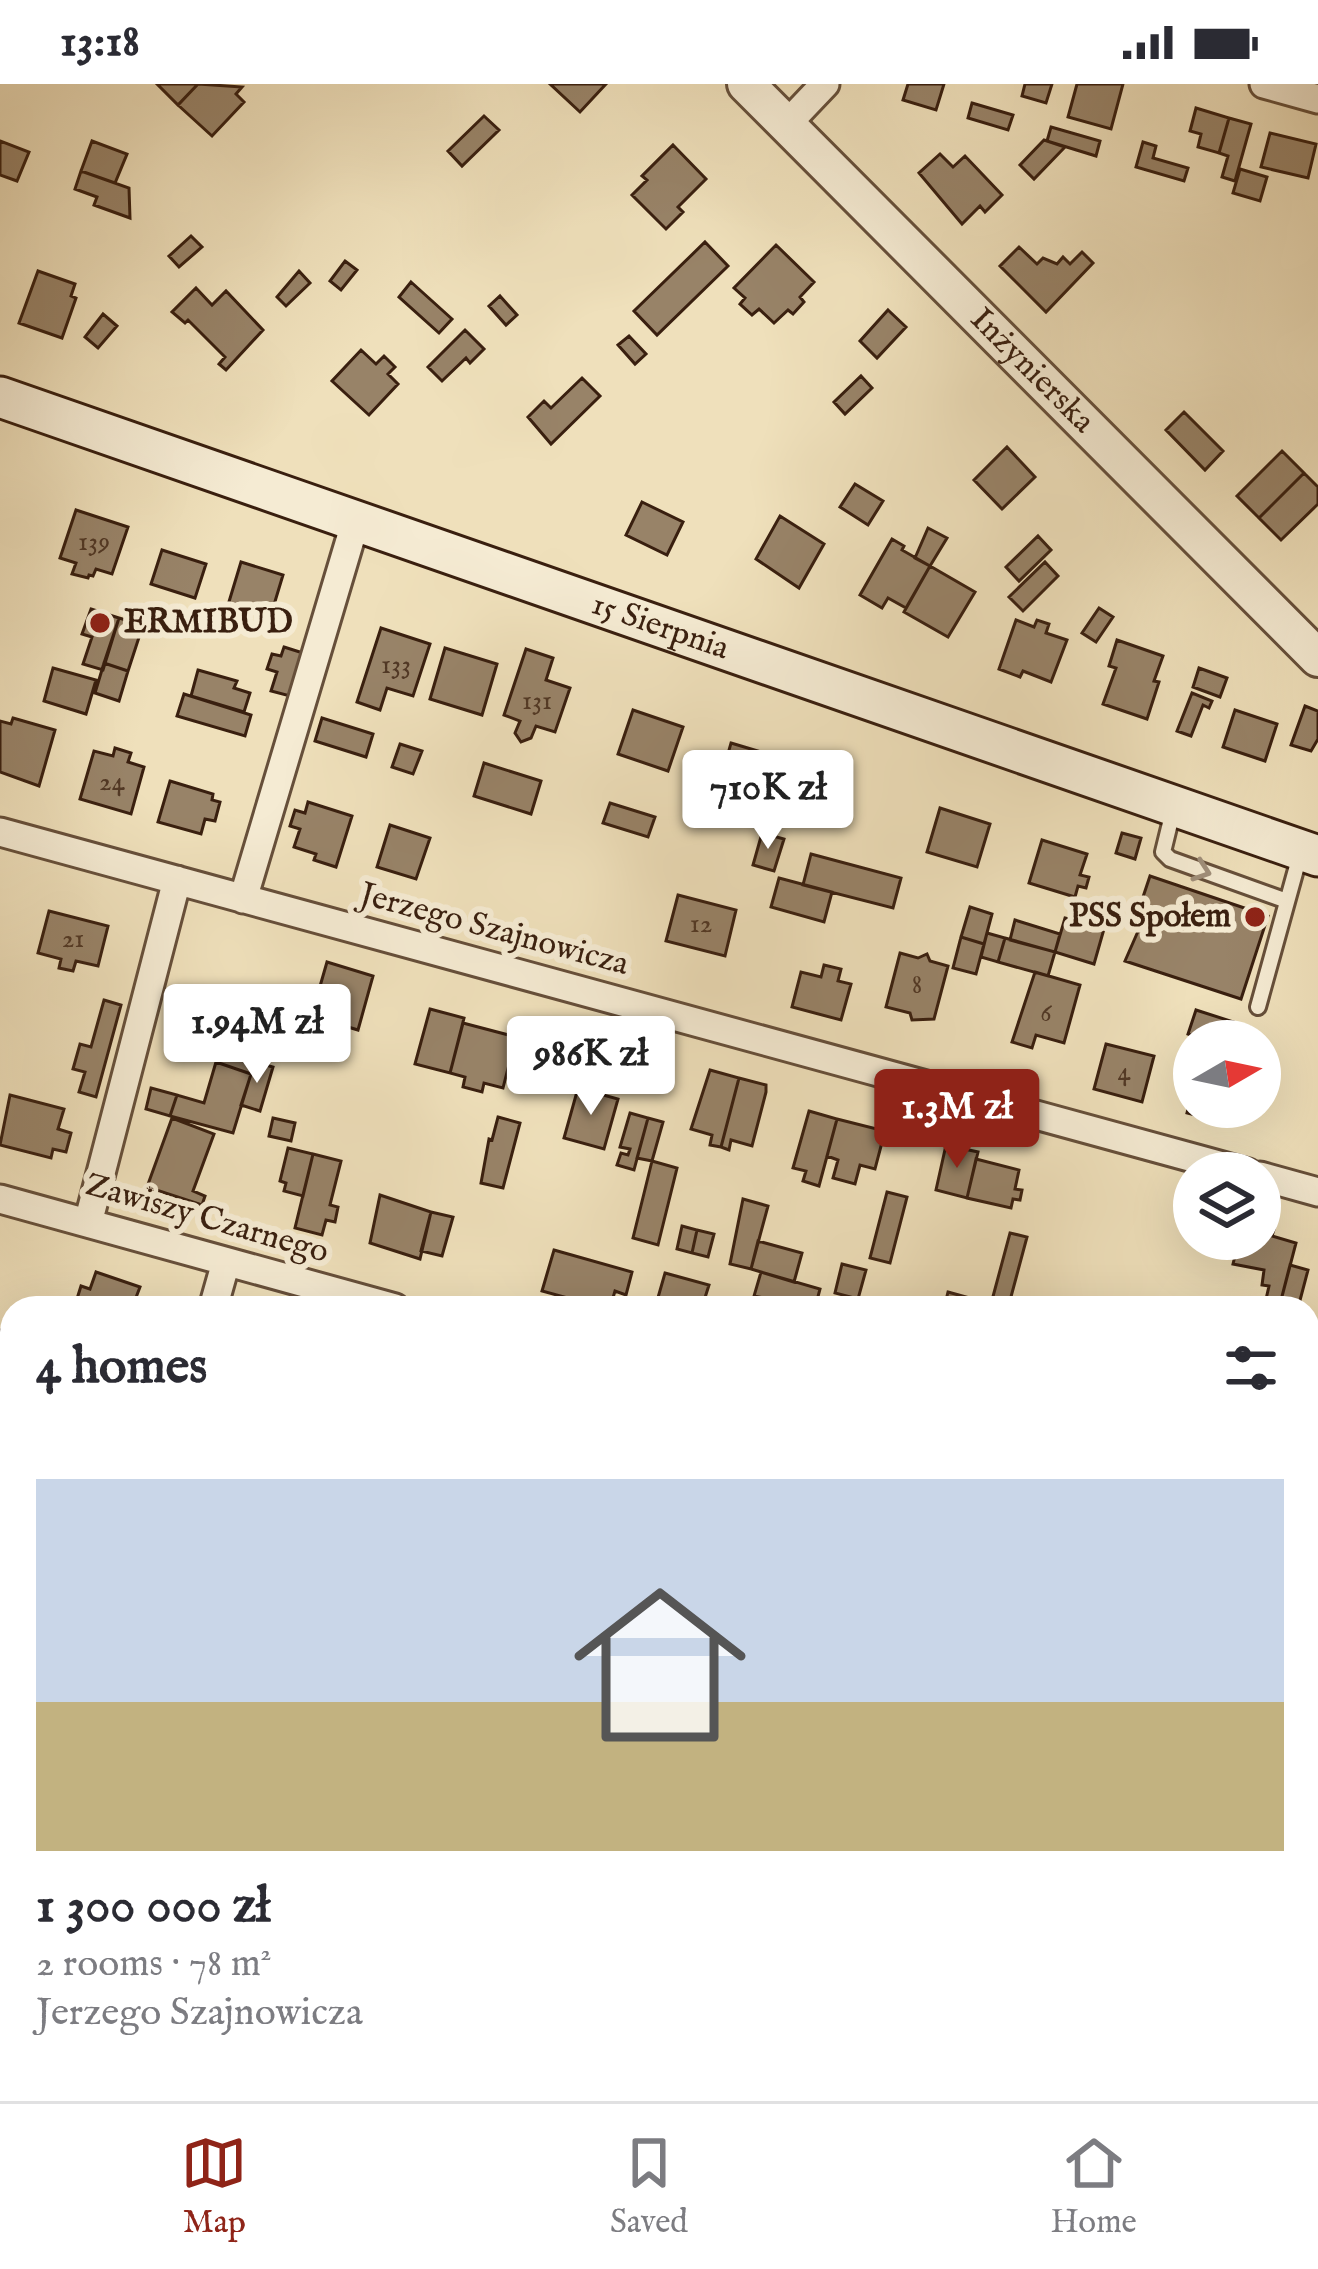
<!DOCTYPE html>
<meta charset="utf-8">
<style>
body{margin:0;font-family:"IM FELL English",serif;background:#f7f7f7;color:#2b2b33;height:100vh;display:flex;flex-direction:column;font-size:45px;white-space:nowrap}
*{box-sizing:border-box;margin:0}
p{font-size:39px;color:#7c7c81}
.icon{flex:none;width:66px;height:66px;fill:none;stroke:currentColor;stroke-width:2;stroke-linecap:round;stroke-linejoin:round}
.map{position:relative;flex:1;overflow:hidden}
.drawer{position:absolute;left:0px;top:1212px;width:1320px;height:807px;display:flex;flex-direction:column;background:#fff;border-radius:36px 36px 0 0;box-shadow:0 12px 48px #0002}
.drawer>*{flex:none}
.needle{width:78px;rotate:81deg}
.buttons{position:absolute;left:1173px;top:936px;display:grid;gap:24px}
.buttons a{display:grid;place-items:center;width:108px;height:108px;border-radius:50%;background:#fff;box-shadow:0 12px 48px #0002;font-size:60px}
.price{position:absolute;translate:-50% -102px;padding:0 27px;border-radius:12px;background:#fff;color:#222;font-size:39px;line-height:78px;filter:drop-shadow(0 3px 6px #0008)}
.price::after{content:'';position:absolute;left:50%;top:72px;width:36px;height:27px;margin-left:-18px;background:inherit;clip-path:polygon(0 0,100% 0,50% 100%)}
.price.on{background:#8f2418;color:#fff}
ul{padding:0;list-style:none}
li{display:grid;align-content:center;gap:24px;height:636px;padding:0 36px}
li span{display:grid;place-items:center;height:372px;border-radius:0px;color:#555}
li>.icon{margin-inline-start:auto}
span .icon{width:216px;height:216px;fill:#fffc;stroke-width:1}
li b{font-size:51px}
h2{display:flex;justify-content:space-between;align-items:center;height:144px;padding:0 36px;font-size:51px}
.status{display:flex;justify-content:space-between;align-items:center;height:84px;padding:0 60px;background:#fff;direction:ltr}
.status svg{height:33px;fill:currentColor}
.tab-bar{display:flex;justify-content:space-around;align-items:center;height:168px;border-top:3px solid #e1e1e2;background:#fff;font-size:33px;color:#7c7c81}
.tab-bar a{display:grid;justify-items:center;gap:6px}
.tab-bar .on{color:#8f2418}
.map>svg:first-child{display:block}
.building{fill:#988368;stroke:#391f0f;stroke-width:3}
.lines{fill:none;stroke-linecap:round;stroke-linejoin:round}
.service-casing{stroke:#664f3a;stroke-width:20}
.minor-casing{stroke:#664f3a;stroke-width:33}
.tertiary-casing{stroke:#664f3a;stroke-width:42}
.secondary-casing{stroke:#391f0f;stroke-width:45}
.path{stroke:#391f0f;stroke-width:6;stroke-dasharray:9 6;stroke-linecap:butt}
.service{stroke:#f5ebd3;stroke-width:14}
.minor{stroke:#f5ebd3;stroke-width:27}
.tertiary{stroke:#f5ebd3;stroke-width:36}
.secondary{stroke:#f5ebd3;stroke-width:39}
.oneway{stroke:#a08f7b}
.poi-dot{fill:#8f2418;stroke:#f5ebd3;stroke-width:4.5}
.labels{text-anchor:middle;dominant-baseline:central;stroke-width:12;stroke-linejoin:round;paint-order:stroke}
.number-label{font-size:27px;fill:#513825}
.street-label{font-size:33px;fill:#391f0f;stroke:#f5ebd3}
.poi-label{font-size:33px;font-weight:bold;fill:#391f0f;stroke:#f5ebd3;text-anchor:start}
</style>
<div class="status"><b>13:18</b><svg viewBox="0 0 49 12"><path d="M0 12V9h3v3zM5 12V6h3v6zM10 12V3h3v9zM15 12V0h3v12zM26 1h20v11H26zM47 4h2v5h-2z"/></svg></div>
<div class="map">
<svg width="1318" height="2017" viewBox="0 0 1318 2017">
<rect width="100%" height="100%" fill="#efe0bb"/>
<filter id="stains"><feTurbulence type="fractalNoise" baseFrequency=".00167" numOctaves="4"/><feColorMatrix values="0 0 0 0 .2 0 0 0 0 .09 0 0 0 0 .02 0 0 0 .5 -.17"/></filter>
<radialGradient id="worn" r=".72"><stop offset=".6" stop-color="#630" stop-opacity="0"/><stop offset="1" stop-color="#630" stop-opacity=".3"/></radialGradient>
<!-- building -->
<path class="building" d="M157 0H198L178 21Z
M198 0 242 3 236 10 244 18 212 52 178 21Z
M550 0H606L580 28Z
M908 0H944L936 26 903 16Z
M1025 0H1052L1046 19 1022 12Z
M1077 0H1123L1111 45 1068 33Z
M972 19 1013 31 1008 46 968 34Z
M1196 24 1229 34 1219 69 1198 63 1201 50 1190 47Z
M484 32 499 46 462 82 448 67Z
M1229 34 1251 40 1235 97 1222 93 1228 72 1219 69Z
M1051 43 1100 57 1096 72 1047 57Z
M1270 49 1316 60 1308 94 1261 83Z
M1044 56 1065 63 1034 95 1020 81Z
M0 57 29 68 17 97 0 91Z
M92 57 127 70 115 99 81 87Z
M1143 58 1156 62 1153 74 1188 84 1184 97 1136 83Z
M673 61 706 95 678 123 683 128 666 145 632 111 647 96 642 92Z
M940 70 953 83 965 72 1002 111 985 128 980 122 962 140 919 89Z
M1240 85 1267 93 1260 117 1233 109Z
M81 87 129 104 130 134 94 121 97 113 75 105Z
M191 152 202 163 179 183 169 172Z
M705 158 728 182 657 251 634 227Z
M776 161 814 198 800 213 804 218 793 230 788 226 774 239 759 225 752 231 740 220 745 214 734 204Z
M1019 163 1037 180 1043 174 1057 180 1063 173 1070 180 1082 168 1093 179 1046 228 1000 182Z
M345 177 357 186 341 206 330 197Z
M38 187 75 200 71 212 76 214 62 254 19 239Z
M299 187 310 199 286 222 277 213Z
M411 198 452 235 439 249 399 213Z
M196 204 212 221 226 207 263 246 226 286 219 280 225 273 188 236 185 239 172 228Z
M500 212 517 231 506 241 489 222Z
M888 226 906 243 877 274 860 257Z
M103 230 117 242 98 264 85 253Z
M465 246 484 265 470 279 466 274 442 297 428 283Z
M629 252 646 270 635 280 618 261Z
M361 266 376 280 384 272 395 283 388 290 398 300 369 331 332 297Z
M861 292 872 304 845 330 834 318Z
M582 294 600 312 551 360 528 333 544 317 551 324Z
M1184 328 1223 367 1205 386 1166 346Z
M1007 363 1035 393 1002 425 974 396Z
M1282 367 1304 389 1259 434 1237 412Z
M1304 389 1318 403V420L1281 456 1259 434Z
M855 400 883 417 868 441 840 423Z
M642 418 683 438 667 471 626 451Z
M76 426 128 443 112 490 96 485 93 492 89 491 88 494 72 490 76 479 60 474Z
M780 432 824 460 799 504 756 475Z
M928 444 947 454 930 482 915 474Z
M1038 452 1051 466 1019 497 1006 483Z
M892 455 904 462 902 466 930 482 906 524 888 514 882 524 860 511Z
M162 466 206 480 195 514 151 500Z
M241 478 283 491 270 534 228 521Z
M1045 478 1058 492 1023 527 1009 513Z
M930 482 975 508 948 553 904 528Z
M1099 524 1113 533 1096 558 1082 549Z
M91 525 119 534 103 586 83 580 92 553 82 550Z
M119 534 143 541 128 587 104 579Z
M1016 536 1034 543 1037 536 1049 540 1046 549 1067 556 1051 598 1023 587 1020 593 999 585Z
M381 544 430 560 413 612 387 604 380 626 357 618Z
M1117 556 1163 572 1154 597 1159 598 1147 635 1103 620 1116 584 1109 582Z
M284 563 303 569 290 612 271 607 277 588 267 585 272 570 281 572Z
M445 564 497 580 482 631 430 615Z
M526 565 553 574 546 596 570 604 555 648 536 642 531 654 521 658 515 649 520 637 504 631Z
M104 579 128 587 119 617 95 609Z
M53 584 96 596 86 630 44 617Z
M1199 584 1227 594 1220 613 1193 603Z
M198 586 237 597 234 604 250 609 244 628 191 612Z
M1192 609 1212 617 1209 624 1203 621 1191 652 1177 647Z
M184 610 251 631 245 652 177 632Z
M1305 622 1318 627V655L1311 667 1291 661Z
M633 626 683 643 668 687 618 670Z
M1235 626 1277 640 1265 677 1223 663Z
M13 634 55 646 39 702 0 688V637L11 640Z
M322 634 373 650 366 673 315 657Z
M731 659 778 673 766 713 757 710 753 722 732 716 736 703 720 698Z
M400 660 422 667 413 690 392 683Z
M115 664 131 669 128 678 144 683 131 730 80 715 94 667 113 672Z
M484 679 541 697 531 730 474 712Z
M170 697 213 710 212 716 220 718 215 737 205 735 201 750 158 738Z
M308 718 352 732 336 783 314 776 316 770 294 763 300 745 290 742 295 726 305 729Z
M610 719 655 733 648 753 603 739Z
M940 724 990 740 977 783 927 768Z
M390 741 430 754 416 795 377 783Z
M762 749 784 755 774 787 753 781Z
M1122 749 1141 754 1135 775 1116 769Z
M1042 756 1087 770 1080 791 1089 793 1086 804 1078 802 1075 813 1029 799Z
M811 770 901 794 893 824 803 801Z
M1150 792 1268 832 1241 915 1125 877 1139 845 1133 843Z
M779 794 832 808 824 838 771 823Z
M678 811 736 826 725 872 666 857Z
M970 823 992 830 984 860 961 853Z
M49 827 108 842 98 882 76 877 73 887 59 884 61 875 38 869Z
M1065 834 1104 845 1094 880 1055 868Z
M1015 836 1060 850 1055 868 1010 856Z
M987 849 1005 854 998 878 981 873Z
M961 853 984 860 976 890 953 884Z
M1005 854 1055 868 1048 892 998 878Z
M900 869 918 874 927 870 930 877 948 882 934 935 912 936 910 929 886 923Z
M327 878 373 892 358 946 348 943 347 947 310 937Z
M824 881 841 885 838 897 851 900 841 936 792 923 801 888 821 893Z
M1035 888 1080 901 1064 959 1036 951 1032 964 1012 958Z
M215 910 257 923 245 963 258 968 251 990 216 978 223 955 203 949Z
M104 916 121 921 96 1013 79 1008 85 988 73 985 80 960 91 963Z
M430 925 464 934 450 989 415 980Z
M1196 926 1249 943 1245 957H1224L1207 951 1205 956 1188 950Z
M463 939 516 953 503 1004 484 999 482 1008 463 1003 465 993 450 989Z
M1106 960 1154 972 1142 1018 1094 1005Z
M216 978 251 990 233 1049 170 1032 177 1011 204 1019Z
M255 978 273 983 260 1027 241 1021Z
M710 986 739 994 721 1063 710 1061 712 1051 691 1045Z
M739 994 766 1001V1008L752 1062 731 1056 729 1066 721 1063Z
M1194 1002V1023H1238L1233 1041 1187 1029Z
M151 1004 177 1011 170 1032 146 1025Z
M578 1004 618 1015 604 1065 564 1054Z
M10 1011 64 1025 58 1045 71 1049 66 1068 53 1065 51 1074 0 1061Z
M809 1027 837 1035 819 1102 803 1097 806 1087 793 1084Z
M630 1029 648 1034 634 1086 617 1081 621 1069 628 1071 630 1065 620 1063Z
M498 1033 520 1039 503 1104 481 1099 489 1055 492 1056Z
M172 1034 214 1050 193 1107 205 1112 202 1121 147 1103Z
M273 1034 295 1039 291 1057 269 1052Z
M648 1034 663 1038 652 1077 637 1074Z
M837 1035 885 1047 875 1085 860 1081 855 1100 833 1094 838 1076 827 1072Z
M946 1061 978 1068 967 1114 936 1106Z
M288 1064 313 1070 303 1112 284 1107 286 1099 280 1097Z
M313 1070 341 1077 330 1121 338 1123 335 1138 326 1136 322 1151 295 1144Z
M976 1075 1019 1086 1015 1105 1022 1106 1020 1116 1013 1115 1011 1124 967 1114Z
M652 1077 677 1084 658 1161 633 1154Z
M887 1108 907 1113 890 1179 870 1174Z
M380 1111 431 1128 420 1175 370 1159Z
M743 1115 768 1122 751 1185 730 1180Z
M431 1128 453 1133 442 1172 421 1167Z
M1260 1138 1275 1142 1272 1152 1296 1159 1279 1224H1264L1269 1202 1262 1201 1264 1186 1233 1180 1236 1168 1228 1166 1231 1155H1260Z
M682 1142 697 1146 692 1169 677 1165Z
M697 1146 714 1150 708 1173 692 1169Z
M1010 1149 1027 1153 1008 1224 991 1220Z
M758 1157 802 1169 794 1198 751 1185Z
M554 1166 632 1188 626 1211 615 1207 610 1224H604L542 1207Z
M842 1180 866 1186 858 1215 835 1209Z
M1290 1181 1308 1186 1298 1224H1279Z
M96 1188 140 1203 132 1224H84L76 1218 81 1202 90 1205Z
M761 1188 820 1205 815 1224 782 1219 781 1224H765L768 1215 754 1212Z
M665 1189 709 1201 703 1220 711 1224H655Z
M948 1208 991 1220 1008 1224H944Z
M0 1246 12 1249V1278L3 1312 0 1311Z
M0 1487 12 1493V1540L0 1537Z
M124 2007H176L173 2017H121Z
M707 2007H758L755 2017H704Z"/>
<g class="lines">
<!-- service casing -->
<g class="service-casing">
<path id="service" d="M1173 727 1163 768 1170 775 1287 817
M1258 923 1300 771
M1308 1957 1318 1960"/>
</g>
<!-- minor casing -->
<g class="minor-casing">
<path id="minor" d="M1264 0 1318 15
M786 41 825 0
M0 748 1248 1089
M243 815 356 436
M1260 1092 1318 1108
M0 1115 395 1224
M88 1139 177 796
M213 1224 226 1178
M0 1449 12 1452
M1308 1471 1318 1474
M0 1851 12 1855
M353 2007 374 2017
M310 2017 313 2007
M663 2017 666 2007"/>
</g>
<!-- tertiary casing -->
<g class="tertiary-casing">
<g id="tertiary">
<path id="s1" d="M746 0 1318 574"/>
<path d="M1308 1709 1318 1671"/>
<path d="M1228 2017 1230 2007"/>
</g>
</g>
<!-- secondary casing -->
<g class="secondary-casing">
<g id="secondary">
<path id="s2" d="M0 313 1318 772"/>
</g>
</g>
<!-- path -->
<path class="path" d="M1308 1635 1318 1596
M0 1706 12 1662"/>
<!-- service -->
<use href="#service" class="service"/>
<!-- minor -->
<use href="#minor" class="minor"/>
<!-- tertiary -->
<use href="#tertiary" class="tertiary"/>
<!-- secondary -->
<use href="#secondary" class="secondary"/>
</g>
<!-- one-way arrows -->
<defs><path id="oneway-chevron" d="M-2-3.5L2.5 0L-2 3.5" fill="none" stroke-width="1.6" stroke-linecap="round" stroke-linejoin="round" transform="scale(3)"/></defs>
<use class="oneway" href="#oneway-chevron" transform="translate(1202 787) rotate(19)"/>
<!-- markers -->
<g class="poi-dot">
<circle cx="100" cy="539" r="12"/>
<circle cx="1255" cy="833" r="12"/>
</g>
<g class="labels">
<!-- number labels -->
<g class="number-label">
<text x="94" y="459">139</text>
<text x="396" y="582">133</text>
<text x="537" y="618">131</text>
<text x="112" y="699">24</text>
<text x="701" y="841">12</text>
<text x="73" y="856">21</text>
<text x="917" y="902">8</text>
<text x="1046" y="930">6</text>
<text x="1124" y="989">4</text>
</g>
<!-- street labels -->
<g class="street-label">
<text stroke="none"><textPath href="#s1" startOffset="405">Inżynierska</textPath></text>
<text stroke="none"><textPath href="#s2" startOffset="699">15 Sierpnia</textPath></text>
<text transform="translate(494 846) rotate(15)">Jerzego Szajnowicza</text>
<text transform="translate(207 1135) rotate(16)">Zawiszy Czarnego</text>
</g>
<!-- poi labels -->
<g class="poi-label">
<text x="124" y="539">ERMIBUD</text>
<text x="1231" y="833" text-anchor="end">PSS Społem</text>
</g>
</g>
<rect width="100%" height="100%" filter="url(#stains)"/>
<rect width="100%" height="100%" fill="url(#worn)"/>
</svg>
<div class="buttons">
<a><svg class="needle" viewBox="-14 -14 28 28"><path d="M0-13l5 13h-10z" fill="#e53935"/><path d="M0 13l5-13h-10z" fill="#7c7c81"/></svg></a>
<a><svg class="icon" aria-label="layers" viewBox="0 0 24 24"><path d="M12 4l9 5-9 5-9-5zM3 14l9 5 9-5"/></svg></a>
</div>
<b class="price" style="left:768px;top:768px">710K zł</b>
<b class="price" style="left:257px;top:1002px">1.94M zł</b>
<b class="price" style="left:591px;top:1034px">986K zł</b>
<b class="price on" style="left:957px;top:1087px">1.3M zł</b>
<section class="drawer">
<h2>4 homes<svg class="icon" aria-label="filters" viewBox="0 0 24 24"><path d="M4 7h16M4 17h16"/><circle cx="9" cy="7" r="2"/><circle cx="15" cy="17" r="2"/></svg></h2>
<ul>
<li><span style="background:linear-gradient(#c9d6e8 60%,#c2b280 0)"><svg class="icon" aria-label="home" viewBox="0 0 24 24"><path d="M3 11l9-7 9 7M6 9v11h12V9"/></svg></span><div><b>1 300 000 zł</b><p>2 rooms · 78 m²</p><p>Jerzego Szajnowicza</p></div></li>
</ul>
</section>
</div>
<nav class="tab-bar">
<a class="on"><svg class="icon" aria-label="map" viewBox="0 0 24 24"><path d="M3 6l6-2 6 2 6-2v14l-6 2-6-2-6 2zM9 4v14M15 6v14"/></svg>Map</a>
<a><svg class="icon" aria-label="saved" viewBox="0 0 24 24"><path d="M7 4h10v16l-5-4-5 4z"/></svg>Saved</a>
<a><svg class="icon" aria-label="home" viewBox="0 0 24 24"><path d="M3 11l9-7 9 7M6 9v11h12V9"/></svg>Home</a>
</nav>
